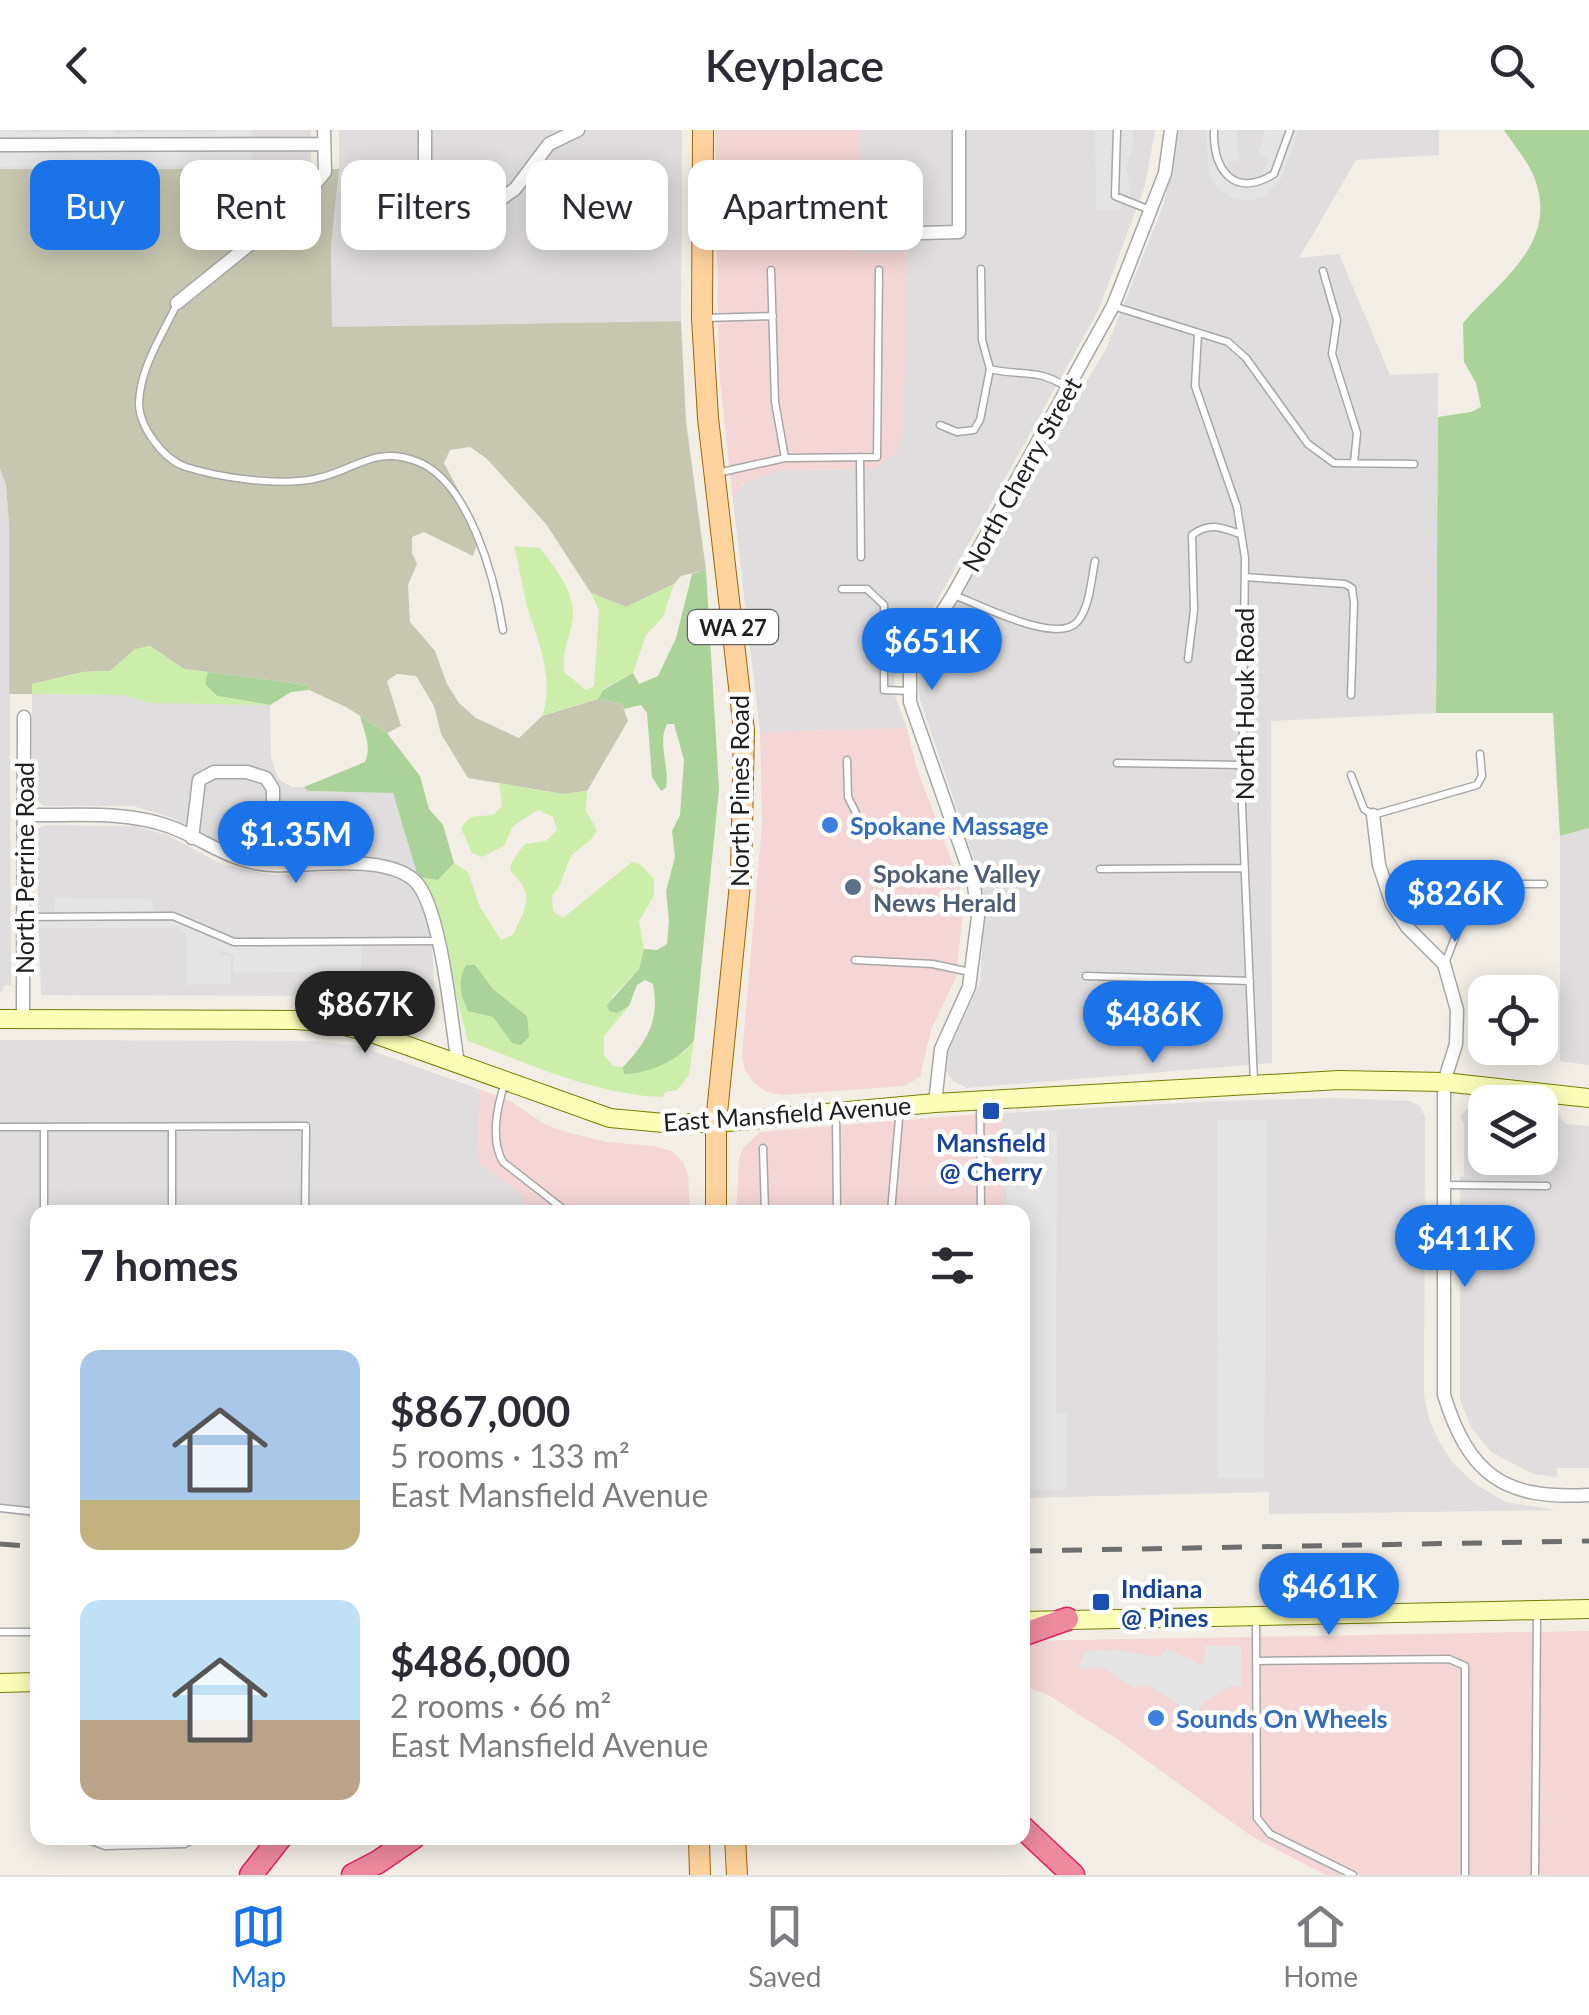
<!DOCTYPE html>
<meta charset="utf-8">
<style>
body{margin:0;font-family:Lato,sans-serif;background:#f2f2f3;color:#2b2b33;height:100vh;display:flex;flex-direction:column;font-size:38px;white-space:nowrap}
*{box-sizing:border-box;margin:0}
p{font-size:32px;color:#7c7c81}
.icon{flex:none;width:55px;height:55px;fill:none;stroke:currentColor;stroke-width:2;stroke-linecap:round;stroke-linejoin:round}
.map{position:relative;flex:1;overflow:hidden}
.drawer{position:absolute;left:30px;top:1075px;width:1000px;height:640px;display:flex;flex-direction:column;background:#fff;border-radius:20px;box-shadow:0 5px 25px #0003}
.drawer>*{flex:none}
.banner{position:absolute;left:30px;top:30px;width:1000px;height:90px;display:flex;gap:20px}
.controls{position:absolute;left:1468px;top:845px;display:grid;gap:20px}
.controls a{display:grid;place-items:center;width:90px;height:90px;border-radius:20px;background:#fff;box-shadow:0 5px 25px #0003;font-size:50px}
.price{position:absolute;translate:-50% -85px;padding:0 22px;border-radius:35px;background:#1a73e8;color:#fff;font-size:32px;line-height:65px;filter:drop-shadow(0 2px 5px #0008)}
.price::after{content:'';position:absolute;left:50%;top:60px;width:30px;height:22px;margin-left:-15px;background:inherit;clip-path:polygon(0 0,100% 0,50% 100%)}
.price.current{background:#222;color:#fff}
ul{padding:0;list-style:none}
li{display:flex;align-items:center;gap:30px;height:250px;padding:0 50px}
li span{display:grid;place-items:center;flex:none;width:280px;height:200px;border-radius:20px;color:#555}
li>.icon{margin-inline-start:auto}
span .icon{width:120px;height:120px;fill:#fffc;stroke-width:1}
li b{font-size:42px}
h2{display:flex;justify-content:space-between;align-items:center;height:120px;padding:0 50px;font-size:42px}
.chip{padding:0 35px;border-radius:20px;background:#fff;box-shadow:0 5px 25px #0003;font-size:35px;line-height:90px}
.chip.current{background:#1a73e8;color:#fff}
header{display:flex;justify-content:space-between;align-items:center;height:130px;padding:0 50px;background:#fff;font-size:45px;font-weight:600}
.tab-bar{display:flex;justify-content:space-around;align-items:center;height:140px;border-top:2px solid #e1e1e2;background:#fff;font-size:28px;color:#7c7c81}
.tab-bar a{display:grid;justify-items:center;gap:5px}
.tab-bar .current{color:#1a73e8}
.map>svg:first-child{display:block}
.residential{fill:#dfdddd}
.commercial{fill:#f3d6d5}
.construction{fill:#c7c7b1}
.grass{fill:#cdeeaa;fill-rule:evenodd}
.forest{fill:#abd399}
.parking{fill:#e4e4e4}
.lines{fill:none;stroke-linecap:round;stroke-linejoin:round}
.lane-casing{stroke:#a7a7a7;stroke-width:9}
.street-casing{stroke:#a7a7a7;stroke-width:15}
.secondary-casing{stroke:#747f00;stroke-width:20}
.primary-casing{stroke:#9d6600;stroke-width:22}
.highway-casing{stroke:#e71c65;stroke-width:25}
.lane{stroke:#fff;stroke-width:6}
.street{stroke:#fff;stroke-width:12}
.secondary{stroke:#fcfeb8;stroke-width:18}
.primary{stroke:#ffd39e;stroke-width:20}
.highway{stroke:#ed8a9e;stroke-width:22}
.rail{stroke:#6e6e6e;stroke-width:5;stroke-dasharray:20 20;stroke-linecap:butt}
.shop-dot{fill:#3f7fe0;stroke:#fff;stroke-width:4}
.service-dot{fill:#5c6f8a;stroke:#fff;stroke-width:4}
.transit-dot{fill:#1a4fb4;stroke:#fff;stroke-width:4}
.labels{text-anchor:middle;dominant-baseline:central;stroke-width:9;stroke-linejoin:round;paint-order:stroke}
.shield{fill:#fff;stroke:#636363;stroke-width:2.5}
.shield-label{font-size:22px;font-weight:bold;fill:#202020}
.street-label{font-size:25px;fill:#202020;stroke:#fff}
.shop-label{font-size:25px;font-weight:bold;fill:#366cbe;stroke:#fff;text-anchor:start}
.service-label{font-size:25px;font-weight:bold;fill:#4e5e75;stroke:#fff;text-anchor:start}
.transit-label{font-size:25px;font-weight:bold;fill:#164399;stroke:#fff}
</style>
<header><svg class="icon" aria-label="back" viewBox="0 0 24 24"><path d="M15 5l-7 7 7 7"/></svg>Keyplace<svg class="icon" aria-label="search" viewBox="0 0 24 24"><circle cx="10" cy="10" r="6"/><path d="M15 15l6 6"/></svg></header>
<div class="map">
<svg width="1589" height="1745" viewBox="0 0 1589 1745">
<rect width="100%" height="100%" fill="#f2eee6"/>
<!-- residential -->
<path class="residential" d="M0 0H311V39H0Z
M339 0H682L681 191 332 197 331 115 339 39Z
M860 0H1155L1145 56 1099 179 894 548 895 566 907 598 760 602 733 370 736 360 752 348 781 340 874 339 907 123H860Z
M1179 0H1439V25L1356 30 1299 128 1339 124 1390 245 1438 243 1436 583 1271 591 1272 933 967 958 953 951 947 942 948 922 980 853 985 777 975 732 920 570 918 551 922 533 927 518 1106 219 1164 73Z
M0 339 6 355 9 394 11 855H5L0 864Z
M32 564 123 565 150 573 270 575 271 627 278 649 292 657H304L308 661 393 663 418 747 359 728 260 726 237 721 170 687 133 676H43L32 664Z
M45 695 135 696 167 705 221 734 272 745 360 740 403 747 414 756 424 778 431 804 436 883 422 892 366 872 327 866 41 865 37 734 32 729 33 707 37 699Z
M1589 698V935L1560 931V706Z
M0 910 313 911 359 916 479 959 478 1032 524 1066V1082H38L37 1388 0 1383Z
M1336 968 1410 971 1420 976 1425 987 1424 1266 1430 1292 1440 1313 1453 1333 1475 1354 1506 1372 1557 1380 1269 1384V1362L1023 1368 1022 1082H1004L1003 983 1216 971Z
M1469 977 1485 978V1028H1540V984L1558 985 1565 994 1589 996V1338H1557V1347L1533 1344 1491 1322 1472 1299 1460 1270V1047L1464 1046V994L1460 986Z"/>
<!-- commercial -->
<path class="commercial" d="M715 0H860V123L907 122 904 293 897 322 874 339 781 340 742 354 733 370 719 242Z
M907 598 916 636 957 745 963 780 956 847 931 900 920 947 904 956 782 965 767 962 754 953 745 940 742 925 762 694 760 602Z
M479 959 510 971 546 995 566 1002 607 1012 654 1016 672 1021 683 1032 688 1045 690 1082H524V1066L478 1032Z
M1003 982 1004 1082H736L739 1029 743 1018 760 1002Z
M1589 1501V1745H1326L1251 1706 1117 1609 1050 1566 1023 1555 1022 1511Z"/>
<!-- construction -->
<path class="construction" d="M0 39H339L331 115 332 197 681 191 686 291 706 440 681 446 674 454 626 477 591 463 546 394 486 328 470 317 450 320 444 333 481 403 473 426 424 402 412 407V423L417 434 408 455 410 492 435 521 447 554 459 573 476 588 519 608 542 586 598 569 622 574 628 591 587 661 563 664 468 648 441 604 434 576 416 546 397 544 387 551 401 596 387 603 346 577 309 560 308 555 184 539 150 516 135 520 110 541 83 542 33 554 32 564H9V394L6 355 0 339Z"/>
<!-- grass -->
<path class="grass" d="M514 416 540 418C556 439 578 465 572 493 568 515 563 516 564 542L586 560 594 556 599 481 591 463 626 477 674 454 663 487 646 505 633 543 603 559 598 569 542 586C554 553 541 518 530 486 523 464 520 439 514 416Z
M150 516 184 539 208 542 206 554 216 566 270 575 150 573 123 565 32 564V554L83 542 110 541 135 519Z
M499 653 562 664 587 661 586 681 597 700C592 714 576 717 570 729 563 743 563 754 552 766L553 781 563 788 632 732 640 734 654 749V766L639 791 644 819 639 839 612 867 616 883 629 876 604 906V925L613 936 623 937 625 944 685 922 694 910 689 945 677 960 666 962 662 967C593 964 532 935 468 911L434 782 418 747 438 750 454 733 468 742 480 777 501 810 513 805C517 794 529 776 526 764 518 737 496 749 525 714L546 711 557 700 553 687 538 680 513 696 504 716 482 727 472 723 461 698 470 687 493 685 502 676ZM475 835 493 859 527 886 512 913 493 887Z"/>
<!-- forest -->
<path class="forest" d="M1504 0H1589V698L1560 706 1553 583H1436L1438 287 1471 282 1481 277 1476 253 1464 232 1463 193C1501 149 1560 113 1534 47 1528 31 1513 14 1504 0Z
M706 440 719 659 694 910C680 930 648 944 624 944L623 937C647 912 660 890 653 854L645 850 637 855 629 876 617 883 609 881 607 875 639 839 644 819 657 820 667 814 669 791 666 761 675 727 672 701 680 685 684 630 674 594H667C657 613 670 637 666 658L661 661 652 647 647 583 641 575 624 579 622 574 598 569 603 560 633 543 639 554 658 546 676 508 692 444Z
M208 542 308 555 309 560 291 562 270 575 217 566 205 554Z
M360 586 387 603 420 646 429 679 443 695 454 733 438 750 418 747 393 663 308 661 304 657 365 632C372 617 364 601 360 586Z
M466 835H475L493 859 527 886 529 907 521 915 512 913 493 887 468 881C460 864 457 852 466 835Z"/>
<!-- parking -->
<path class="parking" d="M0 0H17L18 3 115 0 116 3 252 0V35L0 37Z
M1095 0H1133V18L1126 34 1130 58 1120 80H1096Z
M1206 0H1237L1238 31H1228V39L1238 49 1245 50 1259 47 1270 30 1258 25 1265 0H1299L1282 47 1265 66 1249 71 1232 68 1218 58 1209 45Z
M55 768 151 769 154 782H177L238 808H361V842L233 843 234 825 219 820 218 825 231 826V854L186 855V804L177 798H37V782L55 783Z
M1217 990H1267L1264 1348H1218Z
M1057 1001 1056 1283 1067 1284V1359L1023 1360 1022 1082H1007V1003Z
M1205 1516H1241L1242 1557 1230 1556 1203 1573 1196 1585 1147 1555 1135 1558 1104 1538H1078L1085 1521 1118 1520 1160 1527 1167 1519 1204 1536Z"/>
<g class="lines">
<!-- lane casing -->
<g class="lane-casing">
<path id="lane" d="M1117 0 1115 66 1150 80
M1214 0C1213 39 1233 69 1274 44L1290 0
M981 139 982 210 990 239C1023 247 1036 237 1068 258
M771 140 775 272 785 328
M1323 141 1337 190 1332 224 1357 303 1354 333
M177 174C162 205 140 238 139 273 139 297 164 330 186 337 221 348 278 356 314 349 353 342 373 315 416 331 469 350 495 449 503 500
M1113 176 1228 212 1246 228 1308 314 1334 333 1414 334
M704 188 773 186
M1198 203 1195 256 1237 377 1245 428 1242 676 1254 952
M940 295 957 302 974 300 980 290 990 239
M860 327 861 427
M717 343 785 328 877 327 879 140
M1245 447 1345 454 1352 458 1354 473 1351 565
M842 459H867L884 475V560L909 561
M954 465C980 475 1059 516 1078 491 1090 476 1091 450 1095 431
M1188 529 1194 480 1192 405C1209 392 1221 397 1240 404
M847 630 848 667 865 701 909 705 950 690
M1117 633 1243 635
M1351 645 1364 679 1373 685 1477 655 1482 646 1480 624
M1100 739 1245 738
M24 787 173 786 234 812 436 811
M855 830 933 834 970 842
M1445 833C1456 809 1466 761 1496 756 1511 753 1529 754 1544 754
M1086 846 1250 851
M505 953C497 976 490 1010 503 1032L567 1082
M980 974 981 1082
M836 984 837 1082
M0 997 306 996 305 1082
M44 997V1082
M172 999V1082
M763 1018 765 1082
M1445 1055 1547 1056
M891 1082 900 977
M0 1378 38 1382
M1256 1487 1257 1688 1270 1704 1353 1745
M0 1502H38
M1256 1531 1449 1529 1465 1536V1745
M83 1708 105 1716 185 1714 195 1708
M1535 1745 1537 1481"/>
</g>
<!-- street casing -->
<g class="street-casing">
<path id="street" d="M425 0V40L431 60 466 73 491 76 515 59 549 14 578 0
M0 15 324 14
M883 104 959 102V0
M177 173 296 77 325 42 324 0
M24 685C71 686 123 680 168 696 205 709 232 734 273 735 312 737 385 723 415 751 441 776 452 896 458 935
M1373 685 1379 735 1392 774 1407 797 1444 834 1457 880 1456 914 1444 952V1265C1469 1345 1504 1370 1589 1365
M192 708 199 650 214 642H247L266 648 273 659V735
M23 889 24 587
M935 973 941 919 969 857 978 787 974 755 910 572V532L953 465 1113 176 1165 43 1171 0"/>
</g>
<!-- secondary casing -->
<g class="secondary-casing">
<path id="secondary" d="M0 889 296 890 332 893 369 902 610 988 664 993H716L935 973 1339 950 1444 952 1589 968
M1022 1491 1589 1479
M0 1553 38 1552"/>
</g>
<!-- primary casing -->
<g class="primary-casing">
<path id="primary" d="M703 0 702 188 708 288 744 600 741 744 716 993V1082
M699 1708 700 1745
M735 1708 737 1745"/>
</g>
<!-- highway casing -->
<g class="highway-casing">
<path id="highway" d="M1022 1505 1067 1489
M1022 1697 1073 1745
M251 1745 280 1708
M353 1745 378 1732 413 1708"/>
</g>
<!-- lane -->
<use href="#lane" class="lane"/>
<!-- street -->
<use href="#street" class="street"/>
<!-- secondary -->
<use href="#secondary" class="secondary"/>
<!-- primary -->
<use href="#primary" class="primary"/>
<!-- highway -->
<use href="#highway" class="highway"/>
<!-- rail -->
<path class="rail" d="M0 1414 38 1417
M1022 1421 1589 1411"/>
</g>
<!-- markers -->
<g class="shop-dot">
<circle cx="830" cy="695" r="10"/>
<circle cx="1156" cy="1588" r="10"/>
</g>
<circle class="service-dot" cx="853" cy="757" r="10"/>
<g class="transit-dot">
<rect x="981" y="971" width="20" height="20" rx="5"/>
<rect x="1091" y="1462" width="20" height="20" rx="5"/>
</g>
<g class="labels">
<!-- shield labels -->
<rect class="shield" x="688" y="480" width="90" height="34" rx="8"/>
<g class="shield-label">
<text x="733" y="497">WA 27</text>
</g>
<!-- street labels -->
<g class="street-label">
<text transform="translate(1021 344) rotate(-61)">North Cherry Street</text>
<text transform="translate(1244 574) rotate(-90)">North Houk Road</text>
<text transform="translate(739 661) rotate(-90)">North Pines Road</text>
<text transform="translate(24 738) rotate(-90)">North Perrine Road</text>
<text transform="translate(787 983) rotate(-4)">East Mansfield Avenue</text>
</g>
<!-- shop labels -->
<g class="shop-label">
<text x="850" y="695">Spokane Massage</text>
<text x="1176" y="1588">Sounds On Wheels</text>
</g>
<!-- service labels -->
<g class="service-label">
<text x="873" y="743">Spokane Valley<tspan x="873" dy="29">News Herald</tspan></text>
</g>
<!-- transit labels -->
<g class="transit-label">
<text x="991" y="1012">Mansfield<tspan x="991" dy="29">@ Cherry</tspan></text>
<text x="1121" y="1458" text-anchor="start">Indiana<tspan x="1121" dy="29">@ Pines</tspan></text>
</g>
</g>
</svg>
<div class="controls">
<a><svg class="icon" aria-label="locate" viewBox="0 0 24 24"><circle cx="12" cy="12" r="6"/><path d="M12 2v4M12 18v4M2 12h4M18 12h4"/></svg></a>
<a><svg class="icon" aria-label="layers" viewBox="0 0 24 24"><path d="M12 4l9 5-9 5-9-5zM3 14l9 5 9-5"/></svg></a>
</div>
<b class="price" style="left:932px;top:563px">$651K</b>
<b class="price" style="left:296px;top:756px">$1.35M</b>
<b class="price" style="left:1455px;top:815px">$826K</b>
<b class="price current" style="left:365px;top:926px">$867K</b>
<b class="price" style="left:1153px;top:936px">$486K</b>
<b class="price" style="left:1465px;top:1160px">$411K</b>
<b class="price" style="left:1329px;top:1508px">$461K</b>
<div class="banner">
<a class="chip current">Buy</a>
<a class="chip">Rent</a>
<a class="chip">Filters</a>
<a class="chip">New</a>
<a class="chip">Apartment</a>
</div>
<section class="drawer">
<h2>7 homes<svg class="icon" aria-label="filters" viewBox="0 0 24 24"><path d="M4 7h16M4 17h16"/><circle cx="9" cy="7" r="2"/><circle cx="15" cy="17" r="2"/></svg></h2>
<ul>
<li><span style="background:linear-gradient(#a9c7e8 75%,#c2b280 0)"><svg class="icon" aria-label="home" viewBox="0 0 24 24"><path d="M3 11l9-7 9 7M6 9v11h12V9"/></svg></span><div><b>$867,000</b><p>5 rooms · 133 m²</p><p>East Mansfield Avenue</p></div></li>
<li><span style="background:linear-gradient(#bfe0f5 60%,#b9a48a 0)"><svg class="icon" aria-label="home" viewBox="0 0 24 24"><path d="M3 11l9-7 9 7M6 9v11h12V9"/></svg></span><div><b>$486,000</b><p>2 rooms · 66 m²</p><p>East Mansfield Avenue</p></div></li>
</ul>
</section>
</div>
<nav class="tab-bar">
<a class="current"><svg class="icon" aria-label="map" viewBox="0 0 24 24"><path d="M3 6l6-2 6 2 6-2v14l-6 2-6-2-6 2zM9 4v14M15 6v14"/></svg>Map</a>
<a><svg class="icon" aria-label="saved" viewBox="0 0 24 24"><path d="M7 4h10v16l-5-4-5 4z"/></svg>Saved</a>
<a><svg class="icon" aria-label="home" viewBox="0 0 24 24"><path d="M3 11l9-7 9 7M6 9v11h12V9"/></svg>Home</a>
</nav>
